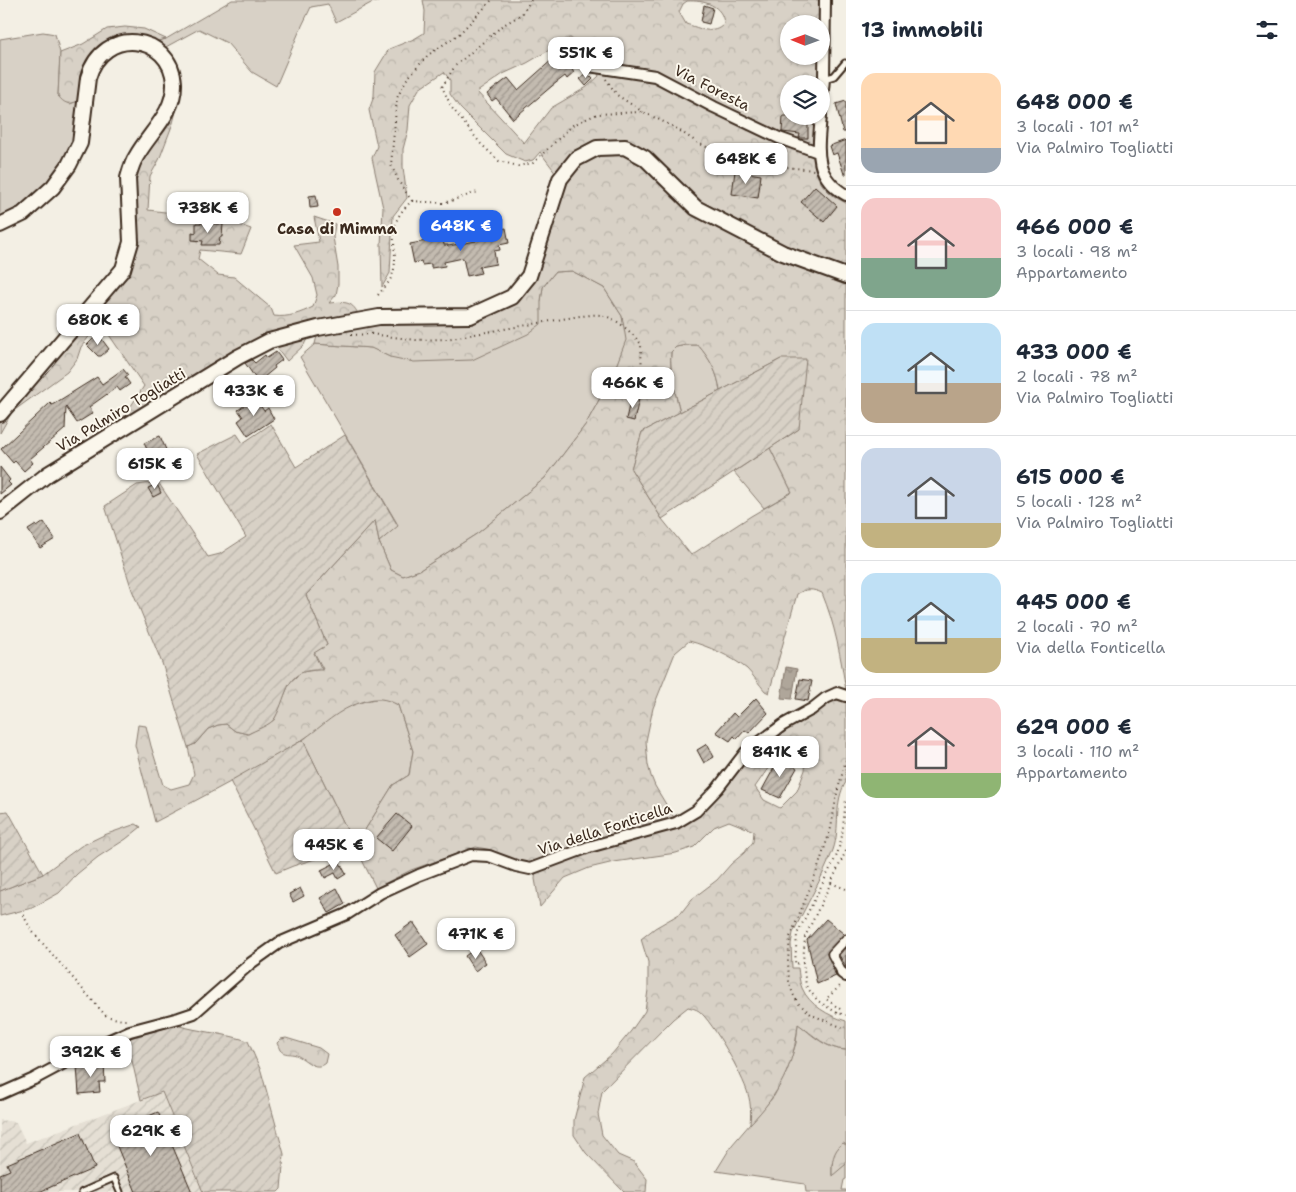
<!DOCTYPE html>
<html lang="it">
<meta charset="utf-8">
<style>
body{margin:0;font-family:"Shantell Sans",sans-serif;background:#f6f6f7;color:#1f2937;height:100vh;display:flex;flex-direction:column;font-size:19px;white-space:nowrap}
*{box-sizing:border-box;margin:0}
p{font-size:16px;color:#747a83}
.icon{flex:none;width:28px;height:28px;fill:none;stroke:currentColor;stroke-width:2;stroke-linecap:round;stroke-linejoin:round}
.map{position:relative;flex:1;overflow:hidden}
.sheet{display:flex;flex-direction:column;background:#fff;width:450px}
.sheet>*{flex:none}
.needle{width:32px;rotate:271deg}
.buttons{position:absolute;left:780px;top:15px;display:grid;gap:10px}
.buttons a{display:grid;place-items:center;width:50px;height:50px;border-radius:50%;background:#fff;box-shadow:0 1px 4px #0004;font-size:25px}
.price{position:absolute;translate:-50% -42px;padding:0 11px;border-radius:10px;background:#fff;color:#222;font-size:16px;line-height:32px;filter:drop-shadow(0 1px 2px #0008)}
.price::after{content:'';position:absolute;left:50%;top:30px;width:15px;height:11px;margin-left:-8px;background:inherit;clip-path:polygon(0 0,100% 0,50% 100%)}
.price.active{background:#2563eb;color:#fff}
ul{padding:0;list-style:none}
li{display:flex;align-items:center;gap:15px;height:125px;padding:0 15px}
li+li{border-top:1px solid #e0e1e3}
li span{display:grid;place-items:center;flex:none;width:140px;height:100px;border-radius:15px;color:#555}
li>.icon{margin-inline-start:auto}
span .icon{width:60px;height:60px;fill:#fffc;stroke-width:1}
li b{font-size:21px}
h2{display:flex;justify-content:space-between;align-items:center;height:60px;padding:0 15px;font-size:21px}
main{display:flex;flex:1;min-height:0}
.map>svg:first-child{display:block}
.industrial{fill:url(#industrial-furrows)}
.green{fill:#d8d1c6;stroke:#8a7e72}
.forest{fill:url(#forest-crowns);stroke:#8a7e72;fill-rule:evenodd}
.garden{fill:url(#garden-furrows);stroke:#8a7e72}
.water{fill:url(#water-ripples);stroke:#817468}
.building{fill:url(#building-hatch);stroke:#3b2a1e}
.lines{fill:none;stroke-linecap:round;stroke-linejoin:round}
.service-casing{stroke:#3b2a1e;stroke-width:9}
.pedestrian-casing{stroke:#3b2a1e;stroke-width:11}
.minor-casing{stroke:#3b2a1e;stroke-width:14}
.tertiary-casing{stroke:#3b2a1e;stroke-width:18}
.path{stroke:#3b2a1e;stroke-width:2;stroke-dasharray:1 4;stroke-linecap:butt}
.service{stroke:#fbf7ec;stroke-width:5}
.pedestrian{stroke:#fbf7ec;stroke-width:8}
.minor{stroke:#fbf7ec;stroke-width:10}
.tertiary{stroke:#fbf7ec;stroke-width:14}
.poi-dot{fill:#c8321e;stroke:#fbf7ec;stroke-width:2}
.labels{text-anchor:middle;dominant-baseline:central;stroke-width:4;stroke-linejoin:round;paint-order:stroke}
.street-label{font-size:15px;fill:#3b2a1e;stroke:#fbf7ec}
.poi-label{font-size:15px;font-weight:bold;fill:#3b2a1e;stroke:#fbf7ec}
</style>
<main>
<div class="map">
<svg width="846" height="1192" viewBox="0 0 846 1192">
<defs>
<pattern id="industrial-furrows" width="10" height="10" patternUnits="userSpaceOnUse" patternTransform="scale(1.25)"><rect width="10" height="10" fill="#e5dfd4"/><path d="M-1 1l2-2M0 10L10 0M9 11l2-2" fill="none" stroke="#c5c0b6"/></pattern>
<pattern id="forest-crowns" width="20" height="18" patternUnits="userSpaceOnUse" patternTransform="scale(1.25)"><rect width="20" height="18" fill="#d8d1c6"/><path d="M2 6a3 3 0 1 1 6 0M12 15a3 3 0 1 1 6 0" fill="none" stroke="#bab4aa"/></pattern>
<pattern id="garden-furrows" width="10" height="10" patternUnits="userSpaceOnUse" patternTransform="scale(1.25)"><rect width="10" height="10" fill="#d8d1c6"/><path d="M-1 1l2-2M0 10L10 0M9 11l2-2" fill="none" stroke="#bab4aa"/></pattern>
<pattern id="water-ripples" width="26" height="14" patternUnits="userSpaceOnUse" patternTransform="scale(1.25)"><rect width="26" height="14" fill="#afa69a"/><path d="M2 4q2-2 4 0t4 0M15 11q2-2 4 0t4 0" fill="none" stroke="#90877d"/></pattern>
<pattern id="building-hatch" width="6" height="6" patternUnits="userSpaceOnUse" patternTransform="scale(1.25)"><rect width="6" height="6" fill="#c3bbb0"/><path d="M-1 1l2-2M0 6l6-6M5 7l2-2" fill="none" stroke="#a0988f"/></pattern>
</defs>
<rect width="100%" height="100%" fill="#f3efe4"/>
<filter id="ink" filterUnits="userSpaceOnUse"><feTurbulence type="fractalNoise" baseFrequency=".02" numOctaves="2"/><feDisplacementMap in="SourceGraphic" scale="10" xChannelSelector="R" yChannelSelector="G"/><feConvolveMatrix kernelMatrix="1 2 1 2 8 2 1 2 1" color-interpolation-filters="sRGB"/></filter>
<g filter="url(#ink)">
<!-- industrial -->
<path class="industrial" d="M162 1092 203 1192H0V1120L16 1122 26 1143Z"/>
<!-- green -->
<path class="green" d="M232 0H382L371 3 336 22 328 4 311 7 299 32 276 86 252 72 227 43 199 29 162 49 150 43 166 39Z
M43 32 55 34 60 53 58 96 70 104 78 101C77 116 77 133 72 147 64 169 46 192 27 205 18 211 9 216 0 221V39Z
M572 271 604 288 622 316 627 340 613 374 586 424 545 478 478 533 420 570 403 576 391 570 379 542 398 525 300 357 315 344 372 348 390 357 541 301 543 287 555 272Z
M686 345H698C710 358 718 373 720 391L680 412C675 392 669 372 671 352L676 347Z
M770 448 792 492 764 508 734 472Z
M385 698 398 705 413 751 409 775 393 785 355 846 303 740C321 725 342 705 366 701 372 699 379 699 385 698Z
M798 1023C812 1036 827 1049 846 1050V1145L843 1143 832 1164V1175L846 1164V1179L844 1180 842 1190H846V1192H806L805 1184 716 1171 732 1145 774 1096 787 1071 796 1043Z"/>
<!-- forest -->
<path class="forest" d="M423 0H820L819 24H789V56H819L818 84H789V116H815C812 153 806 184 846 203V782C833 802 841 828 833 850 823 877 805 907 793 933L791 944 792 968H798C799 974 799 982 802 988 809 1005 829 1016 846 1021V1050C826 1049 814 1035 798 1024 794 1066 779 1094 750 1124 751 1113 751 1104 748 1094 743 1076 713 1022 699 1011 696 1009 692 1008 688 1007L673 1019 602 1091 598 1114 602 1135 618 1155 634 1162 647 1179 646 1192H624L586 1153 574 1135V1120L585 1077 612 1054 631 1031 645 1011 648 990V962L641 939 655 928 681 913 692 899 717 880 731 864 744 853 753 842 754 831 729 821 714 827 694 847 676 853 614 862 589 868 565 878 540 907 535 879 536 869 677 824 747 754 846 691C841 658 835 624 822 593 813 589 806 588 797 594L769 693 765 691C759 684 753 675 747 669 731 656 708 646 689 641L675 653 653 708 646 741 648 765 651 776 655 786 676 821 530 868 514 863 492 850 476 847 411 870 376 888 355 846 393 785 409 775 413 751 398 705C385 698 377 697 362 702 338 709 322 727 302 740 255 770 204 796 155 822L135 745 138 725 146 726 151 746 163 785 171 789 189 784 194 774 188 747 195 744 208 729 218 725 226 724 235 731 248 734 274 720 290 682 302 672 323 669 314 652 327 645 306 595 375 520 379 542 391 570 403 576 420 570 478 533 545 478 586 424 613 374 626 340 622 316 604 288 572 271 555 272 543 287 541 301V324L528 334 472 360 414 362 390 357 371 348 315 344 317 336 378 320 471 318 513 299 563 177 556 173 540 152 533 160 525 162 506 154 460 108 450 94V80L444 72 419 89 410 105 408 130 403 149V167L407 198 393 216 390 273 382 287 381 245 383 208 372 158 377 146 369 110 374 96 375 72 389 49 414 39 424 33 425 11ZM687 1C704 0 723 5 724 24 713 36 700 28 686 24L679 12 683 4ZM570 38 585 48 599 76 587 87 551 108 524 143 477 92 503 74 527 63ZM686 345H698C710 359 718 373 720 391L781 359 799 429 770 448 792 492 751 516 691 555 662 519 631 469 642 432 680 412C675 392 669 372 671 352L676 347ZM790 744 801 750 806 758 805 770 797 791 780 808 764 800 755 787 778 754Z
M125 27 144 29 166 39 150 43 117 40 83 75 78 101C68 105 65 104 58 96L60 53 83 44 107 29Z
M180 86 179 100 173 123 159 160 150 176 148 210 223 219 251 229 241 254 200 250 198 259 218 275 234 277 271 308 274 316C288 318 301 313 313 307L317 295 313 278 294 245 319 242 314 217 335 224 333 237 338 267V284L336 295 329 303C342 302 352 300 358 314L319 321 116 429 144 386 103 326 91 334 81 347 77 359 67 372 12 412 0 433V418L125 271 130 179Z
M136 824 141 827 126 839 98 857 77 874 59 893 32 908 0 916V891L43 874 81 846 104 835Z
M286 1038 319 1048 327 1054 325 1063C315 1072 306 1059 296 1055 291 1053 284 1055 280 1050 279 1048 278 1045 277 1043L281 1039Z
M843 1143 846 1145V1164L832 1176C832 1162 832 1152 843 1143Z"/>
<!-- garden -->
<path class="garden" d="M309 334 304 345 287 361 274 344Z
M781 359H806L799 429 662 519 631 469 642 432Z
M271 424 296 467 345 435 398 526 379 542 375 520 306 595 327 645 314 653 322 670C284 668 289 693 275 718 271 725 255 730 248 734L235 731 226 724 218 725 208 729 195 744 188 747 162 663 132 590 105 506 137 485 158 482 208 557 220 554 246 537 197 454 237 434 243 443Z
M303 740 355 846 293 866 276 873 230 781Z
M8 811 43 874 0 891V812Z
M176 1025C200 1032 224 1033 248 1041L261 1071 284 1154 281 1189 278 1192H203L162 1092 141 1100 127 1039Z"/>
<!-- water -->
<path class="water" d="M786 667 797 669 792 699 781 698Z"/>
<!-- building -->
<path class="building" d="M704 5 713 8 709 24 701 22Z
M554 58 564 64 568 62 574 73 567 79 565 76 552 86 513 119 496 98 492 101 487 94 508 78 518 90Z
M587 73 593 79 586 86 580 79Z
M846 101V132H843L836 104Z
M783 116H808V138H799L800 134 782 132Z
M846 140V174H844L837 153 832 155 829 146Z
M735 171 761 175 758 198 732 194Z
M815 186 837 206 824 222 801 202Z
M316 195 318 207 310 208 309 196Z
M196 223 223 224 222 237H220L219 245H202L203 241 192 240V232L196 233Z
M506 228 509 243 499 245 500 250 494 251 496 264 479 267 481 273 467 276 463 258 444 262 445 266 431 268V264L422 265 421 261 414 263 410 244 443 238 444 245H448V246L476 241V239L490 237 489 234 496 233V230Z
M98 334 109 349 101 356H98L87 345Z
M276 352 282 360 274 366 275 368 258 382 245 363 252 360 255 363 265 355 267 358Z
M123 369 128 375 125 377 130 384 120 391 117 387 89 407 93 413 77 423 66 407 65 429 30 459 33 463 24 471 15 461 13 463 1 449 50 403 52 405 97 377 102 384Z
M631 397 639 399 634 421 626 419Z
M255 398 264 411 268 408 274 419 248 436 238 421 243 417 238 410Z
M160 436 167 452 171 450 175 459 155 467 144 443Z
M0 467 10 480 8 482 11 485 0 494Z
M157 484 161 493 153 497 148 488Z
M44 522 55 539 40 548 28 530 36 525 37 527Z
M800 679 812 681 808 701 796 699Z
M756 698 768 713 749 733 745 730 737 739 734 736 730 741 716 732 733 713 737 717Z
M707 744 714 757 704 763 697 750Z
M780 757 797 768 780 798 762 790Z
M397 814 412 826 392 851 376 838Z
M339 861 346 874 338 879 335 873 325 878 321 870Z
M300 888 304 896 293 902 289 894Z
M337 888 345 904 329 913 320 898Z
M826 919 844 934 827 953 836 976 817 984 807 940Z
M413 922 428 944 410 957 395 935Z
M846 947V967L839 955Z
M476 948 486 963 475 971 465 956Z
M104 1063 105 1082H99L100 1092 79 1094 77 1066Z
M158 1112 192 1192H136L111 1132Z
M80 1133 95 1168 39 1192H0V1174L10 1170 7 1164Z"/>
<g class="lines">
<!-- service casing -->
<g class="service-casing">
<path id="service" d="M824 79 834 76 845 63
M82 1192 114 1178 120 1192"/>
</g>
<!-- pedestrian casing -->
<g class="pedestrian-casing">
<path id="pedestrian" d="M842 973 832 954 846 939"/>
</g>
<!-- minor casing -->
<g class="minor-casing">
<path id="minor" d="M589 66 655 76 714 107 779 138 818 152
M821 111 824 79 825 0
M821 116C818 150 813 176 846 195
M842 973 846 976
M0 1094 34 1079 92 1048 130 1031 179 1018 194 1013 251 963 279 943 347 914 380 893 419 875 471 855 489 856 516 866 530 869 589 847 676 823 696 811 718 788 745 753 783 725 812 709 826 698 837 693 846 696"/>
</g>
<!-- tertiary casing -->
<g class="tertiary-casing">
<path id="tertiary" d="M0 225 23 214 53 187 69 165 80 143 88 78C103 25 171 34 174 83 175 113 149 133 136 157 132 163 130 171 128 178L131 242 123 269 0 414
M0 512 48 474 238 357 269 341 318 328 379 317 470 316 512 297 529 276 560 179 576 159 597 148 625 147 645 158 696 208 783 253 846 276"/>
</g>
<!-- path -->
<path class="path" d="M531 0 522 14 502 26 455 66 442 87 452 108 481 144 499 161 518 166 533 163 573 125 597 114 643 112 674 127 698 143 728 157 756 164 814 170
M606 79 617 95 643 112
M412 201 399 182 391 165 397 98 406 80 428 55 459 34 492 0
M378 295C382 290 387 285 390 280 405 251 378 230 412 201L444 203 478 192
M351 335 371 334 416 340 446 339 580 316C586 316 593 314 600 315 616 317 631 332 641 344L642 380
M846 760 837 793 831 828 817 871 790 937 788 961 789 982 793 994 798 1003 812 1015 846 1029
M846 851 805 937 803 962 806 986 818 1001 837 1013 846 1015
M831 883 846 889
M23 915 32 931 106 1016 122 1020H130
M803 962 795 964 797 934 837 855 842 836 846 799
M837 1013 840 1009 826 999 840 986 843 985"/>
<!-- service -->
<use href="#service" class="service"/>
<!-- pedestrian -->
<use href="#pedestrian" class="pedestrian"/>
<!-- minor -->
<use href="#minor" class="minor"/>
<!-- tertiary -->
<use href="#tertiary" class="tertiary"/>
</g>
</g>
<!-- markers -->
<circle class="poi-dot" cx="337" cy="212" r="5"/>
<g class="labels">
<!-- street labels -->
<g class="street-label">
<text transform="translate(712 88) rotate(27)">Via Foresta</text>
<text transform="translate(121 410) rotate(-31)">Via Palmiro Togliatti</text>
<text transform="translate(605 829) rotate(-18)">Via della Fonticella</text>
</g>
<!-- poi labels -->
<g class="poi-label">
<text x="337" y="229">Casa di Mimma</text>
</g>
</g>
</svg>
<div class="buttons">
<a><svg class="needle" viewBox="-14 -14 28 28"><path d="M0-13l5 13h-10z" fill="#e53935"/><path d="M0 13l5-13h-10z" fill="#747a83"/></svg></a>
<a><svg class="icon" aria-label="layers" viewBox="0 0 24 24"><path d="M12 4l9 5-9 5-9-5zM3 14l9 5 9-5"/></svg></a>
</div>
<b class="price" style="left:586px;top:79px">551K €</b>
<b class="price" style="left:746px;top:185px">648K €</b>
<b class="price" style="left:208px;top:234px">738K €</b>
<b class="price active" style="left:461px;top:252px">648K €</b>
<b class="price" style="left:98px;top:346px">680K €</b>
<b class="price" style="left:633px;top:409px">466K €</b>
<b class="price" style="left:254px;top:417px">433K €</b>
<b class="price" style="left:155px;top:490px">615K €</b>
<b class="price" style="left:780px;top:778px">841K €</b>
<b class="price" style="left:334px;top:871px">445K €</b>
<b class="price" style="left:476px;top:960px">471K €</b>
<b class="price" style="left:91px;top:1078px">392K €</b>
<b class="price" style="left:151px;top:1157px">629K €</b>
</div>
<section class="sheet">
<h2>13 immobili<svg class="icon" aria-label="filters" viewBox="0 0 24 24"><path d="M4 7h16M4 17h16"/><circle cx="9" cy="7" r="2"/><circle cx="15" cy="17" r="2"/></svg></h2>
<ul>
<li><span style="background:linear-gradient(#ffd9b3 75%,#9aa5b1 0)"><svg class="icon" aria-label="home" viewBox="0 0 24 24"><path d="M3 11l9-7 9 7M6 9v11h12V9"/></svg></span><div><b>648 000 €</b><p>3 locali · 101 m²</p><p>Via Palmiro Togliatti</p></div></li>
<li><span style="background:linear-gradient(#f6c9c9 60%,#7fa58c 0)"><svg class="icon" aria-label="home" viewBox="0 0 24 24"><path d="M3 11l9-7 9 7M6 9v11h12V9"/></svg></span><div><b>466 000 €</b><p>3 locali · 98 m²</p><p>Appartamento</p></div></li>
<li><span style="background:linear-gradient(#bfe0f5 60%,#b9a48a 0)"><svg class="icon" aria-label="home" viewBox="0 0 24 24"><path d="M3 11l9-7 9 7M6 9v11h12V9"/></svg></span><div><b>433 000 €</b><p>2 locali · 78 m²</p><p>Via Palmiro Togliatti</p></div></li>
<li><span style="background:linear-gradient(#c9d6e8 75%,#c2b280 0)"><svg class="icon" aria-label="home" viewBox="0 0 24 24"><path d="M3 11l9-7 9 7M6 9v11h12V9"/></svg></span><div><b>615 000 €</b><p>5 locali · 128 m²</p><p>Via Palmiro Togliatti</p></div></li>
<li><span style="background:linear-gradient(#bfe0f5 65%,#c2b280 0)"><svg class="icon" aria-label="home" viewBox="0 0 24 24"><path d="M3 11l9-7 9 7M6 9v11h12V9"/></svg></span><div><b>445 000 €</b><p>2 locali · 70 m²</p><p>Via della Fonticella</p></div></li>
<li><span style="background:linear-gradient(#f6c9c9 75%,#8fb573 0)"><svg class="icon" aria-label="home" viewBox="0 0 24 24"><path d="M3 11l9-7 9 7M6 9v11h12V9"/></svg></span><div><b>629 000 €</b><p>3 locali · 110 m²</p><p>Appartamento</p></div></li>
</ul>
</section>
</main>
